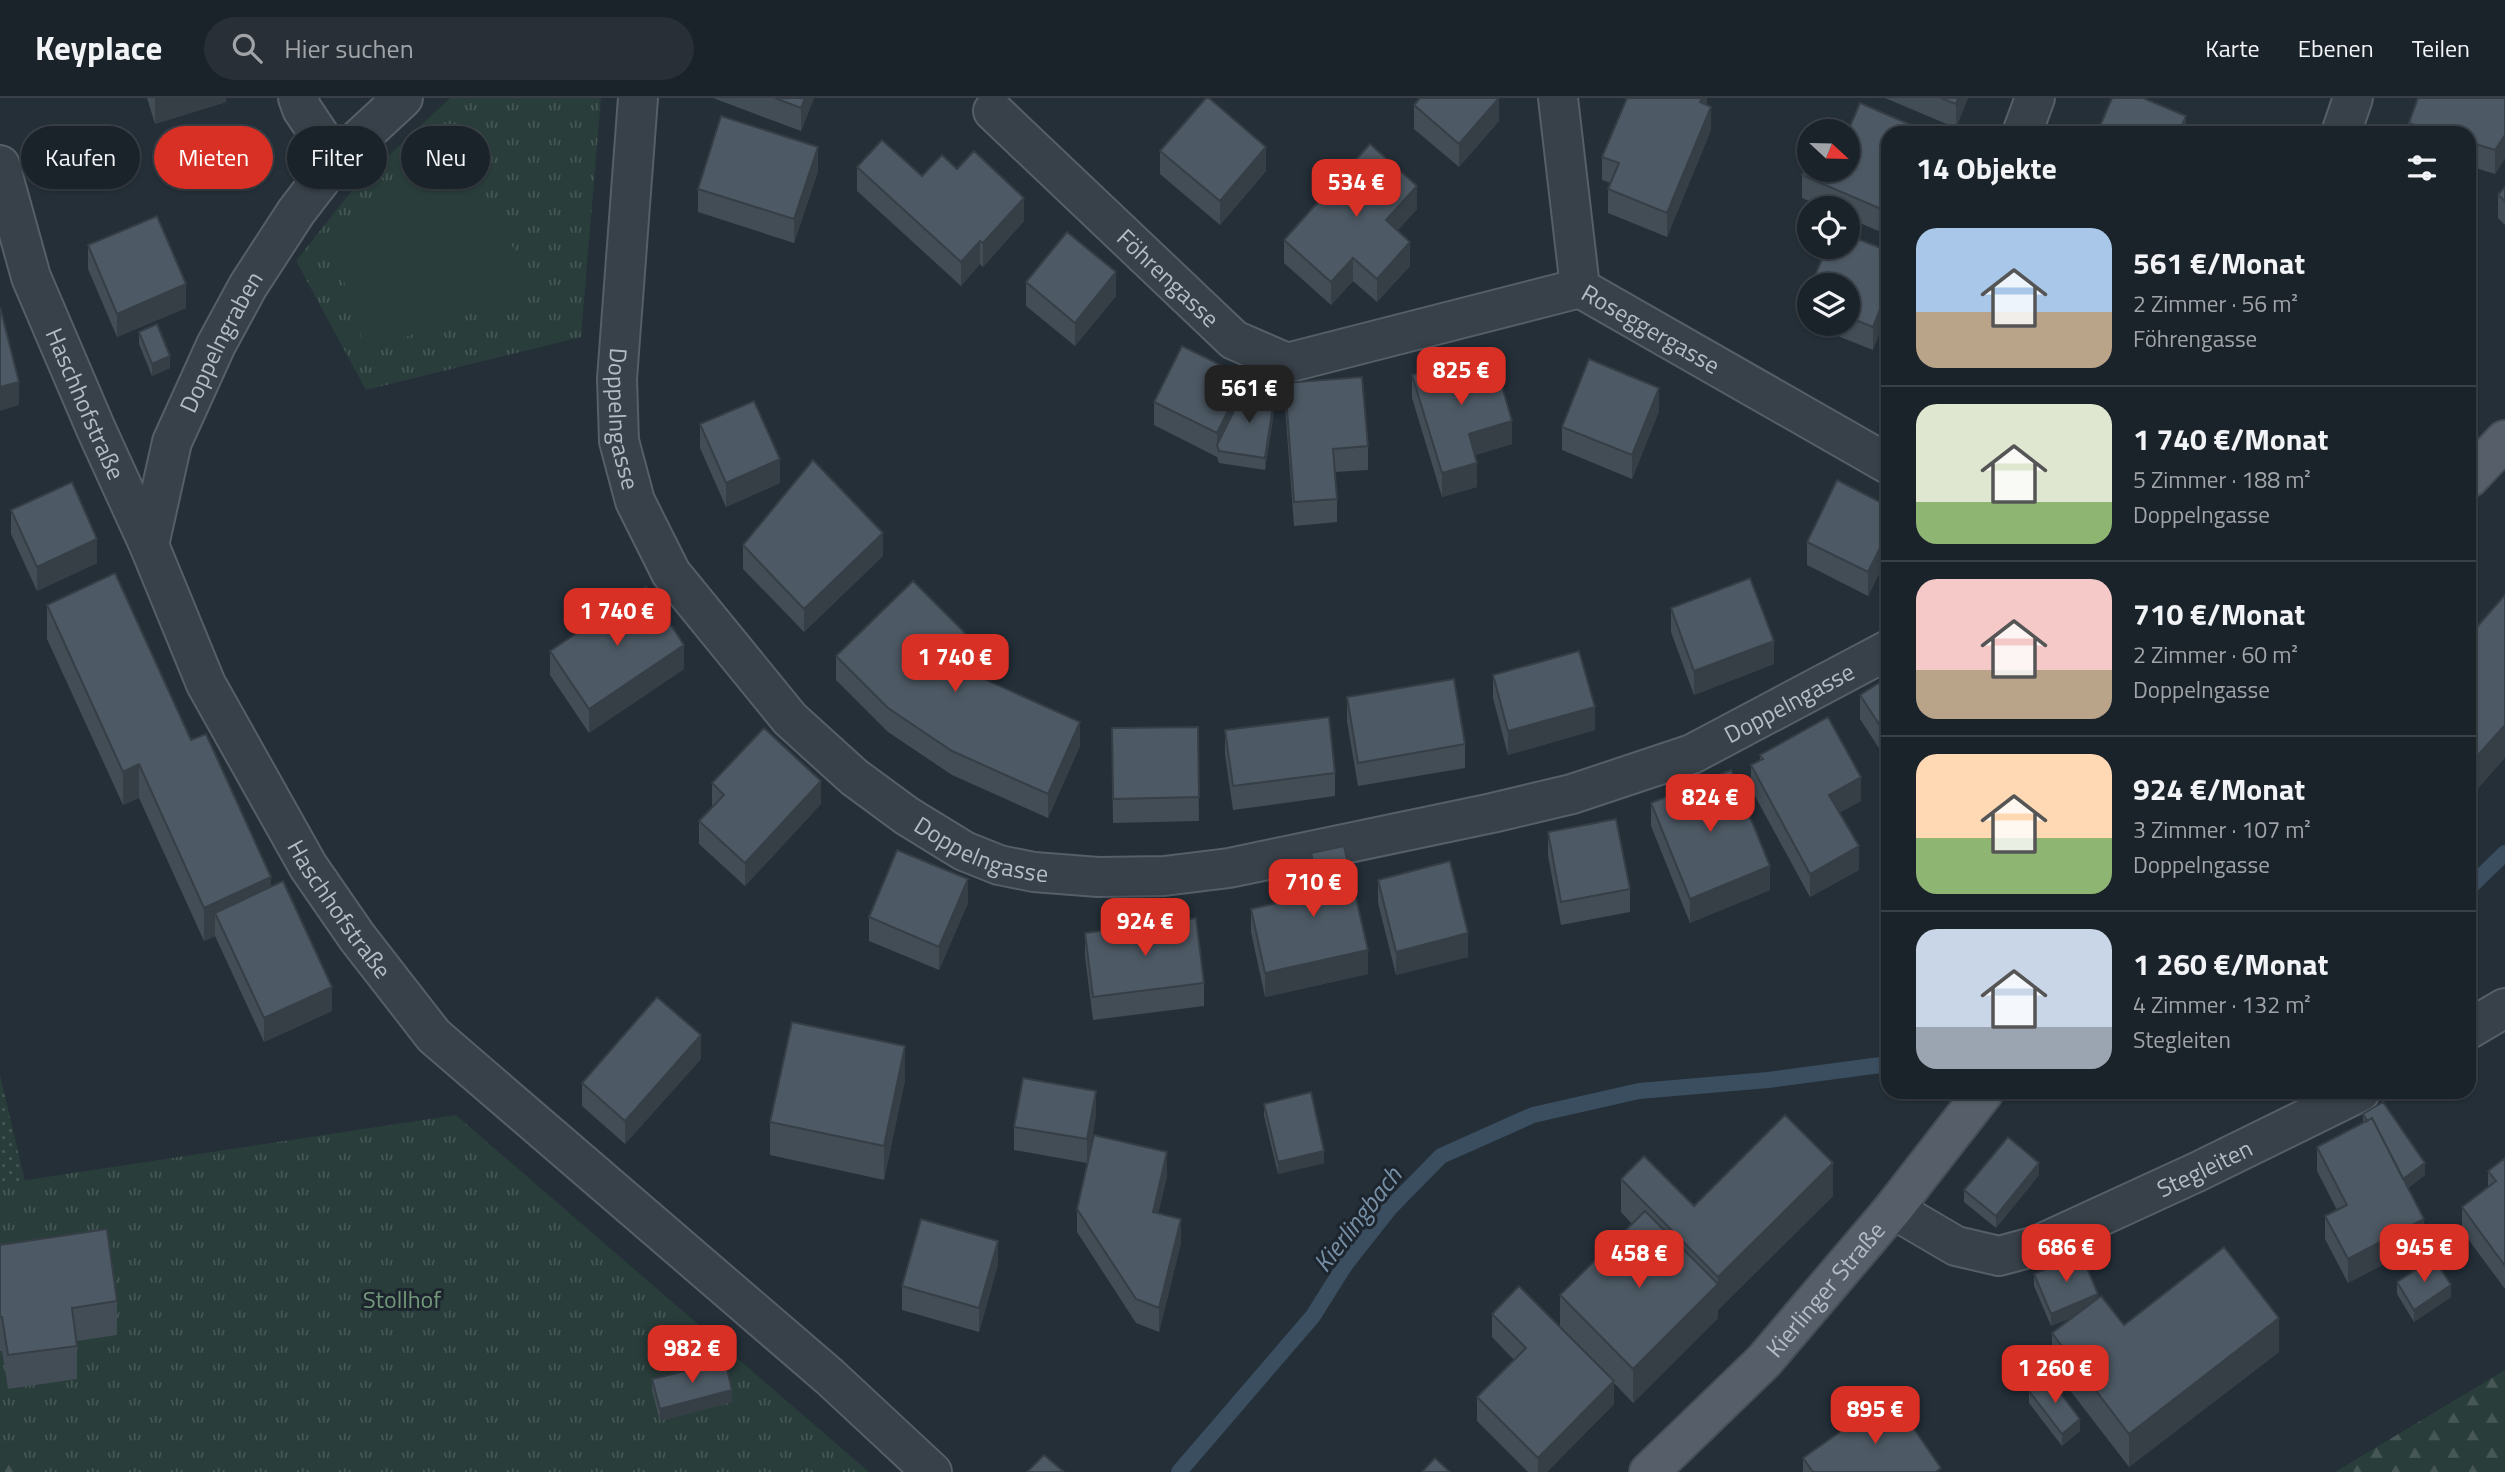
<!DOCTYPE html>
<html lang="de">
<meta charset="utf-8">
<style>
body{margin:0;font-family:"Titillium Web",sans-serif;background:#282f36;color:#f1f3f6;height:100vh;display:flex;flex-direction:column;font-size:26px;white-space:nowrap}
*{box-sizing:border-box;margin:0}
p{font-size:23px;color:#a0a4a8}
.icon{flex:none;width:38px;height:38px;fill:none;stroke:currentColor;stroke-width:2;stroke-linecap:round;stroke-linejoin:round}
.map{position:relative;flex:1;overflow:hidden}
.drawer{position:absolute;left:1881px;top:28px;width:595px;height:973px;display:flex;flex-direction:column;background:#1b232a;border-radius:21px;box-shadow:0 2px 5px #0004,0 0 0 2px #394047}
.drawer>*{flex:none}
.top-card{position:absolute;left:21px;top:28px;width:665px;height:63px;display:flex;gap:14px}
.needle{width:46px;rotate:112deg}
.buttons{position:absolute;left:1797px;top:21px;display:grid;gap:14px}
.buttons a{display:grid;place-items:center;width:63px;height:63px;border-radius:50%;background:#1b232a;box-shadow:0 2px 5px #0004,0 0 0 2px #394047;font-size:35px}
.price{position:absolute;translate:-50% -60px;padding:0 16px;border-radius:14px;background:#d93025;color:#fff;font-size:23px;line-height:46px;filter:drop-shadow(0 2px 4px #0008)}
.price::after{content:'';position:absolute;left:50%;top:42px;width:21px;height:16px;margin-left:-10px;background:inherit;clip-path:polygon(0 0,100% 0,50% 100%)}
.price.current{background:#222;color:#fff}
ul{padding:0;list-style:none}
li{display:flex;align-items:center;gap:21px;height:175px;padding:0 35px}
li+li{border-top:2px solid #394047}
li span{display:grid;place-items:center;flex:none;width:196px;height:140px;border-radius:21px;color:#555}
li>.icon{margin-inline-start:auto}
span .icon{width:84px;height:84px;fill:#fffc;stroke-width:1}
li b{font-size:30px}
h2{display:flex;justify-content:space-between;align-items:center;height:84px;padding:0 35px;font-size:30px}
.chip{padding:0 24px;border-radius:32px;background:#1b232a;box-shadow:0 2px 5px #0004,0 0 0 2px #394047;font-size:24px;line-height:63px}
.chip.current{background:#d93025;color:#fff}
header{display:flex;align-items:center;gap:42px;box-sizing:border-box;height:98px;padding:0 35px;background:#1b232a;border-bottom:2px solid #394047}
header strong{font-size:33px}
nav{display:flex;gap:38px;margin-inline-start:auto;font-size:24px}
.search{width:490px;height:63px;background:#282f36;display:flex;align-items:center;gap:18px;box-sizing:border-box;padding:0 24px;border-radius:38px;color:#a0a4a8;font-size:26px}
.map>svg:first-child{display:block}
.grass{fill:url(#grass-dots)}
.forest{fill:url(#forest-firs)}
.park{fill:url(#park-tufts)}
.pitch{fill:#293d3b}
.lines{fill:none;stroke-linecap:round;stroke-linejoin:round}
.stream{stroke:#3b4e60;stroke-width:16}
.street-casing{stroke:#565e67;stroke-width:42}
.primary-casing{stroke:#444c55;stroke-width:42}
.street{stroke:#384049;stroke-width:38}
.primary{stroke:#565f69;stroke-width:38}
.wall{fill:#424d56}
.shaded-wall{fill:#363e46}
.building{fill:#4d5964;stroke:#363e46;stroke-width:2}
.labels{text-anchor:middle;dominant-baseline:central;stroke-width:6;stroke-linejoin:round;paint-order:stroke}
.street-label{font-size:24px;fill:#b3bbc5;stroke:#1d252e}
.park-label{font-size:24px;fill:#739879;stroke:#1d252e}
.water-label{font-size:26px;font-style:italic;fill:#768fa5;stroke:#1d252e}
</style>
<header>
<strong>Keyplace</strong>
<div class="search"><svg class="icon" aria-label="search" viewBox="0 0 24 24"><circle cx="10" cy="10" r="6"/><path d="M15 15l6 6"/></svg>Hier suchen</div>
<nav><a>Karte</a><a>Ebenen</a><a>Teilen</a></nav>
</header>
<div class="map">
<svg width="2505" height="1374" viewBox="0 0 2505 1374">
<defs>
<pattern id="grass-dots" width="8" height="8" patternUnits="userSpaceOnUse" patternTransform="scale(1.75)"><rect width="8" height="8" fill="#293d3b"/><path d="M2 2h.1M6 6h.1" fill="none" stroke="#465756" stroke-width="1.8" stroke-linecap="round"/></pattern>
<pattern id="forest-firs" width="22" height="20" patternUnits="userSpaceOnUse" patternTransform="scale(1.75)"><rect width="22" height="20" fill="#293d3b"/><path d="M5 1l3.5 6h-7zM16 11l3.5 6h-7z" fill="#465756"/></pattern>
<pattern id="park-tufts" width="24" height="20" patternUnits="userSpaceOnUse" patternTransform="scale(1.75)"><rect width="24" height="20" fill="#293d3b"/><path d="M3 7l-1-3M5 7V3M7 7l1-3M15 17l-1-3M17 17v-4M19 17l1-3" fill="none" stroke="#465756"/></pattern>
</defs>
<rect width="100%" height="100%" fill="#242f38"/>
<!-- grass -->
<path class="grass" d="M0 977 25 1083 0 1086Z"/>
<!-- forest -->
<path class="forest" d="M2505 1272V1374H2335Z
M0 1349 39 1374H0Z"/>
<!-- park -->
<path class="park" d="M450 0H601L581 239 366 292 296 163 353 91Z
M456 1017 869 1374H39L0 1349V1086Z"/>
<!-- pitch -->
<path class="pitch" d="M441 38 540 191 366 253 330 139Z"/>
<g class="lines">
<!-- stream -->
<path class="stream" d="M2469 790 2505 755
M1179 1374 1313 1218 1345 1167 1389 1111 1441 1058 1533 1017 1639 993 1768 982 1888 966"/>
<!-- street casing -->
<g class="street-casing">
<g id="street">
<path d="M298 0 302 11 336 62"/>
<path id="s1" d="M638 0 617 281 619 343 635 403 671 475 790 621 854 679 907 718 964 753 999 767 1034 774 1098 779 1164 778 1229 770 1492 715 1572 696 1692 656 1888 552"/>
<path id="s2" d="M1558 0 1580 190 1888 366"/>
<path id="s3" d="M993 13 1234 242 1287 265 1580 190"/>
<path d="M2022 35 2035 0"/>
<path d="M2341 35 2353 0"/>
<path id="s4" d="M0 67 31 179 96 331 149 447 206 586 308 768 357 839 434 938 830 1279 932 1374"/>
<path id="s5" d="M149 447 172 344 216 247 248 188 296 114 336 62 403 0"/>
<path d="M2469 931 2505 910"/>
<path id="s6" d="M1893 1111 1956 1148 1999 1158 2036 1148 2197 1074 2360 994"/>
</g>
</g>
<!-- primary casing -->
<g class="primary-casing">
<g id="primary">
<path d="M2469 380 2505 342"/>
<path id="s7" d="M1649 1374 1764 1263 1893 1111 1984 994"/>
</g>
</g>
<!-- street -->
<use href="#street" class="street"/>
<!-- primary -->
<use href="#primary" class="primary"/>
</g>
<!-- wall -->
<path class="wall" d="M147 0H226V4L155 26Z
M713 0H814L801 33Z
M1624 0H1707V7L1711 32 1667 139 1608 115V91L1611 85 1602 82V59L1626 1Z
M1885 0H1968L1956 30Z
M2505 0V60L2495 76 2469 68V35H2409V25Z
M1860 5 1925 33V35H1888V137L1848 120V110H1825L1802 100V77L1810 59V72H1848V33Z
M1414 7 1499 23 1459 69 1414 31Z
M1160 53 1266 73 1220 127 1160 76Z
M857 69 922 78 957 71 1024 123 983 169 980 166 961 188 857 93Z
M818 73 794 145 698 114V91Z
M2505 89V127L2498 120V97Z
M1417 111 1397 133 1410 168 1377 204 1353 183 1331 207 1284 165V142Z
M88 147 186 210 117 239 88 171Z
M1888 153 1873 252 1805 225V202L1810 191V226H1848V187Z
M1026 184 1116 198 1075 248 1026 208Z
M139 234 170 270 152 278 139 246Z
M1412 277 1512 346 1475 357 1477 389 1442 399 1412 300Z
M1285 285 1368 348V372L1335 374 1337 401V424L1294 428 1285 309Z
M1245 291 1275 307 1265 372 1219 365 1217 359 1154 327V304Z
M1659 313 1632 381 1562 352V329Z
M700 326 780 385 726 409 700 350Z
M1888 408V458L1868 498 1807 467V444Z
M11 412 97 465 37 493 11 436Z
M743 447 883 458 804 534 743 471Z
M47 507 191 642 271 789 332 913 264 944 215 838 204 843 139 700 123 707 47 541Z
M1671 510 1774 566 1694 597 1671 534Z
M550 553 684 571 589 635 550 577Z
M836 558 965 559 960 564 1080 648 1048 720 952 677 888 634 836 582Z
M1493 577 1595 632 1508 657 1493 600Z
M1888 579V664L1860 621V597Z
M1347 599 1465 646V670L1358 688 1347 623Z
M1198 629 1199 723 1113 725 1112 654Z
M1225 632 1335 675V698L1233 712 1225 656Z
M1760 657 1861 703 1839 715 1859 772 1810 799 1751 691V667L1760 662Z
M712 685 821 706 745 788 699 746V723L712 709Z
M1651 705 1770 792 1690 825 1651 728Z
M1548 734 1630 791V814L1561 827 1548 758Z
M1311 755 1368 876 1265 899 1251 834V811L1315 796 1311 779Z
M1378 782 1468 859 1396 877 1378 805Z
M968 805 939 872 869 843V819Z
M1085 835 1204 885V908L1093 922 1085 858Z
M701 961 625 1046 582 1008V985Z
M905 982 884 1082 770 1057V1024Z
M1264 1006 1324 1065 1278 1076 1264 1018Z
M2363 1016 2425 1077 2408 1090 2424 1145 2348 1185 2325 1141V1118L2337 1112 2317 1073V1049L2363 1025Z
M1096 1017 1088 1062 1167 1078 1158 1116 1181 1145 1159 1234 1136 1225 1077 1134V1111L1087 1065 1014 1052V1029Z
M2505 1060V1191L2462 1133V1109L2488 1090V1073Z
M2039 1077 1996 1130 1964 1104V1092Z
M1621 1081 1694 1108 1833 1098 1718 1212V1220L1633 1305 1614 1285V1306L1547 1374H1528L1477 1323V1299L1514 1262 1492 1239V1216L1560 1229V1197L1632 1126 1621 1114Z
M0 1147 117 1203V1237L77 1243V1281L8 1291 2 1253H0Z
M998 1166 979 1234 902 1212V1188Z
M2034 1176 2098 1200 2124 1227 2279 1254 2129 1369 2052 1269V1235L2073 1219 2051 1228 2034 1188Z
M2397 1184 2451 1199 2414 1224 2397 1196Z
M652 1281 732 1304 660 1323 652 1293Z
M2029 1293 2080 1333 2062 1348 2029 1305Z
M1803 1360 1941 1374H1803Z"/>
<!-- shaded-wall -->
<path class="shaded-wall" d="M155 0H226V4L155 26Z
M805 0H814L801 33V10Z
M1499 0V23L1459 69V46Z
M1702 0H1707V12L1700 4Z
M1958 0H1968L1956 30V6Z
M1711 9V32L1667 139V115Z
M2186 18V35H2179Z
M2505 37V60L2495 76V52Z
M818 49V73L794 145V121Z
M1266 49V73L1220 127V103Z
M1417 88V111L1386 146V122Z
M1024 100V123L983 169V145Z
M980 143V166L961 188V164Z
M1410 144V168L1377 204V181Z
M1353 160V183L1331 207V184Z
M1116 174V198L1075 248V225Z
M186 186V210L117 239V216Z
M1888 191V215L1873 252V229Z
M170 258V270L152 278V266Z
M1245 279V303L1219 355 1217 347V335Z
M19 284V307L0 313V289Z
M1659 290V313L1632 381V357Z
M1275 295V307L1265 372V360Z
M1512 323V346L1469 359V336Z
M780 361V385L726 409V385Z
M1477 365V389L1442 399V375Z
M1888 434V458L1868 498V474Z
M883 435V458L804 534V511Z
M97 441V465L37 493V469Z
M965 535V559L946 577V554Z
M1774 543V566L1694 597V573Z
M684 547V571L589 635V611Z
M1595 609V632L1508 657V633Z
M1080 624V648L1048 720V696Z
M2505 627V660L2469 701V667Z
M139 666V700L123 707V674Z
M1861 679V703L1829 720V697Z
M821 683V706L745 788V765Z
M1859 748V772L1810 799V776Z
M1770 768V792L1690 825V801Z
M271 779V813L215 815V838L204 843V810Z
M968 781V805L939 872V849Z
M1468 835V859L1396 877V854Z
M1368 852V876L1265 899V875Z
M332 889V913L264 944V920Z
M701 937V961L625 1046V1023Z
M905 948V982L884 1082V1048Z
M1096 993V1017L1087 1065V1041Z
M1324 1053V1065L1278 1076V1064Z
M1167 1054V1078L1153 1138V1114Z
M1833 1065V1098L1718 1212V1179Z
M2039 1065V1077L1996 1130V1118Z
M2425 1065V1077L2399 1096V1084Z
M1181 1121V1145L1159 1234V1210Z
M2424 1121V1145L2348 1185V1161Z
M998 1143V1166L979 1234V1210Z
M1718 1186V1220L1633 1305V1271Z
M2451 1187V1199L2414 1224V1212Z
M2098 1196V1209L2051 1228V1216Z
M2279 1220V1254L2129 1369V1336Z
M1614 1283V1306L1547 1374H1538V1360Z
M732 1292V1304L660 1323V1311Z
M2080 1321V1333L2062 1348V1336Z"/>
<!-- building -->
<path class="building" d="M775 0H805L801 10Z
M1206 0H1209L1266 49 1220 103 1160 53Z
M1420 0H1499L1459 46 1414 7Z
M1627 0H1702L1700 4 1711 9 1667 115 1608 91 1619 65 1602 59Z
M1941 0H1958L1956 6Z
M2112 0H2143L2186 18 2179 35H2097Z
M2418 0H2505V37L2495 52 2469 44V35H2440L2409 25Z
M1860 5 1925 33 1924 35H1888V114L1802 77 1810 59V72H1848V33Z
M721 18 818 49 794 121 698 91Z
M882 42 922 78 942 57 957 71 974 53 1024 100 983 145 980 143 961 164 857 69Z
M1370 46 1417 88 1386 122 1410 144 1377 181 1353 160 1331 184 1284 142Z
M2505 89V103L2498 97Z
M157 118 186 186 117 216 88 147Z
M1067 134 1116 174 1075 225 1026 184Z
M1848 137 1888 153V191L1873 229 1848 219V187H1811L1827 149H1848Z
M1810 191V203L1805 202Z
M0 209 19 284 0 289Z
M157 226 170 258 152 266 139 234Z
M1182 248 1245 279 1217 335 1154 304Z
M1492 254 1512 323 1469 336 1477 365 1442 375 1412 277Z
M1589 261 1659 290 1632 357 1562 329Z
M1362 279 1368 348 1333 351 1337 401 1294 404 1285 285Z
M1245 291 1275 295 1265 360 1219 353 1217 347Z
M754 303 780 361 726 385 700 326Z
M813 362 883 435 804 511 743 447Z
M1837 382 1888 408V434L1868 474 1807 444Z
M72 384 97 441 37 469 11 412Z
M115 475 191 642 206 636 271 779 204 810 139 666 123 674 47 507Z
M1750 480 1774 543 1694 573 1671 510Z
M913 483 965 535 946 554 984 581 1080 624 1048 696 952 653 888 610 836 558Z
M646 489 684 547 589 611 550 553Z
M2505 497V627L2469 667V538Z
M1579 553 1595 609 1508 633 1493 577Z
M1888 579V640L1860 597Z
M1454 581 1465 646 1358 665 1347 599Z
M1329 619 1335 675 1233 688 1225 632Z
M1828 619 1861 679 1829 697 1859 748 1810 776 1751 667 1763 661 1760 657Z
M1198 629 1199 699 1113 701 1112 630Z
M764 630 821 683 745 765 699 723 724 697 712 685Z
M1731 672 1770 768 1690 801 1651 705Z
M1616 721 1630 791 1561 804 1548 734Z
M1344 748 1368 852 1265 875 1251 811 1320 795 1311 755Z
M897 752 968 781 939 849 869 819Z
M1450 763 1468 835 1396 854 1378 782Z
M283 783 332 889 264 920 215 815Z
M1196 820 1204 885 1093 899 1085 835Z
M657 899 701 937 625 1023 582 985Z
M792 924 905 948 884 1048 770 1024Z
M1023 980 1096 993 1087 1041 1014 1029Z
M1311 994 1324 1053 1278 1064 1264 1006Z
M2383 1004 2425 1065 2403 1081 2372 1020 2367 1023 2363 1016Z
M1785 1017 1833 1065 1718 1179 1621 1081 1644 1058 1694 1108Z
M2372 1020 2424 1121 2348 1161 2325 1118 2347 1107 2317 1049Z
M1094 1037 1167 1054 1153 1114 1181 1121 1159 1210 1136 1201 1077 1111Z
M2008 1039 2039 1065 1996 1118 1964 1092Z
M2505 1060V1168L2462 1109 2496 1083 2488 1073Z
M1645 1113 1718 1186 1633 1271 1560 1197Z
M921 1121 998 1143 979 1210 902 1188Z
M107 1131 117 1203 72 1210 77 1248 8 1257 2 1219H0V1147Z
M2224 1149 2279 1220 2129 1336 2052 1235 2101 1198 2124 1227Z
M2081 1156 2098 1196 2051 1216 2034 1176Z
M2434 1160 2451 1187 2414 1212 2397 1184Z
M1519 1188 1614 1283 1538 1360 1477 1299 1526 1250 1492 1216Z
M725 1263 732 1292 660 1311 652 1281Z
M2048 1279 2080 1321 2062 1336 2029 1293Z
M1891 1298 1941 1370 1936 1374H1813L1803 1360Z
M1044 1357 1064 1374H1027Z
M1435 1360 1450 1374H1422Z"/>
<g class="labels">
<!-- street labels -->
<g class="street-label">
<text stroke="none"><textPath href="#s3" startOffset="242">Föhrengasse</textPath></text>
<text stroke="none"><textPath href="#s2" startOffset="273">Roseggergasse</textPath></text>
<text stroke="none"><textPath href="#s5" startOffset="217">Doppelngraben</textPath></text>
<text stroke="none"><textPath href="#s4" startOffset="254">Haschhofstraße</textPath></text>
<text stroke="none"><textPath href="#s1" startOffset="322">Doppelngasse</textPath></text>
<text stroke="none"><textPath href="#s1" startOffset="1750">Doppelngasse</textPath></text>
<text stroke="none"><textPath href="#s1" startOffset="910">Doppelngasse</textPath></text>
<text stroke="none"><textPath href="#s4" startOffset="821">Haschhofstraße</textPath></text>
<text stroke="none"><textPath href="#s6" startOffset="341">Stegleiten</textPath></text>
<text stroke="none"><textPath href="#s7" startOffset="254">Kierlinger Straße</textPath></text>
</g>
<!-- park labels -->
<g class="park-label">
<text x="402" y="1201">Stollhof</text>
</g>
<!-- water labels -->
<g class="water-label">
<text transform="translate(1357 1121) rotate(-52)">Kierlingbach</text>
</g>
</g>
</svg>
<div class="buttons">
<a><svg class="needle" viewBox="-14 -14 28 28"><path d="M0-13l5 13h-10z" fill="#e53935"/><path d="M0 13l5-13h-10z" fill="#a0a4a8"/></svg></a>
<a><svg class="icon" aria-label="locate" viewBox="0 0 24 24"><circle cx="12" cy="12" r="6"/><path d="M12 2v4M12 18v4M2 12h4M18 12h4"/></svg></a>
<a><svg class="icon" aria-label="layers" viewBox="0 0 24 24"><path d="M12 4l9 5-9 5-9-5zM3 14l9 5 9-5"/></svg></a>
</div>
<b class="price" style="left:1356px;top:121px">534 €</b>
<b class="price" style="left:1461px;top:309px">825 €</b>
<b class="price current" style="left:1249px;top:327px">561 €</b>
<b class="price" style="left:617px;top:550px">1 740 €</b>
<b class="price" style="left:955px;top:596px">1 740 €</b>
<b class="price" style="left:1710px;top:736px">824 €</b>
<b class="price" style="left:1313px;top:821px">710 €</b>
<b class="price" style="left:1145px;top:860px">924 €</b>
<b class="price" style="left:2066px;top:1186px">686 €</b>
<b class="price" style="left:2424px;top:1186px">945 €</b>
<b class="price" style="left:1639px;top:1192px">458 €</b>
<b class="price" style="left:692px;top:1287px">982 €</b>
<b class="price" style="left:2055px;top:1307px">1 260 €</b>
<b class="price" style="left:1875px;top:1348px">895 €</b>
<div class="top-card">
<a class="chip">Kaufen</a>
<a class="chip current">Mieten</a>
<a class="chip">Filter</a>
<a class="chip">Neu</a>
</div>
<section class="drawer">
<h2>14 Objekte<svg class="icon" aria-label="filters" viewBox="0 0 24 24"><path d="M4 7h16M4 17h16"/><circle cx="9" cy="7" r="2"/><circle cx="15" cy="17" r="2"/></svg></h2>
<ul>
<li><span style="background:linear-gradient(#a9c7e8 60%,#b9a48a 0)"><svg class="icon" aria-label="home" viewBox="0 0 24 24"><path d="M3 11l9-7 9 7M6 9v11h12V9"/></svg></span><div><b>561 €/Monat</b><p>2 Zimmer · 56 m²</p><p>Föhrengasse</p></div></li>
<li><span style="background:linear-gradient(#dfe7d0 70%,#8fb573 0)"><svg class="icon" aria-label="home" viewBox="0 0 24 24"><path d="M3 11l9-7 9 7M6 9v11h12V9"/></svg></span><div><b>1 740 €/Monat</b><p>5 Zimmer · 188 m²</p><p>Doppelngasse</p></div></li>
<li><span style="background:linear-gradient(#f6c9c9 65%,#b9a48a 0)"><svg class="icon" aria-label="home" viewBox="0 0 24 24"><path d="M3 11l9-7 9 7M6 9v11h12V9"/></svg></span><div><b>710 €/Monat</b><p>2 Zimmer · 60 m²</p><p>Doppelngasse</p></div></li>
<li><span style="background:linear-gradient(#ffd9b3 60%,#8fb573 0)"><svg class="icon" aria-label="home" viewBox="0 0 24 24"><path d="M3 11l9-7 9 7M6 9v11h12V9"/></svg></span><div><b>924 €/Monat</b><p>3 Zimmer · 107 m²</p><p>Doppelngasse</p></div></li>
<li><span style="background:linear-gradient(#c9d6e8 70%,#9aa5b1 0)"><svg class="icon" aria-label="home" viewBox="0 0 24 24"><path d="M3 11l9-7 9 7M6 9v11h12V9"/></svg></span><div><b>1 260 €/Monat</b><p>4 Zimmer · 132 m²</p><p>Stegleiten</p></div></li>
</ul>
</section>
</div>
